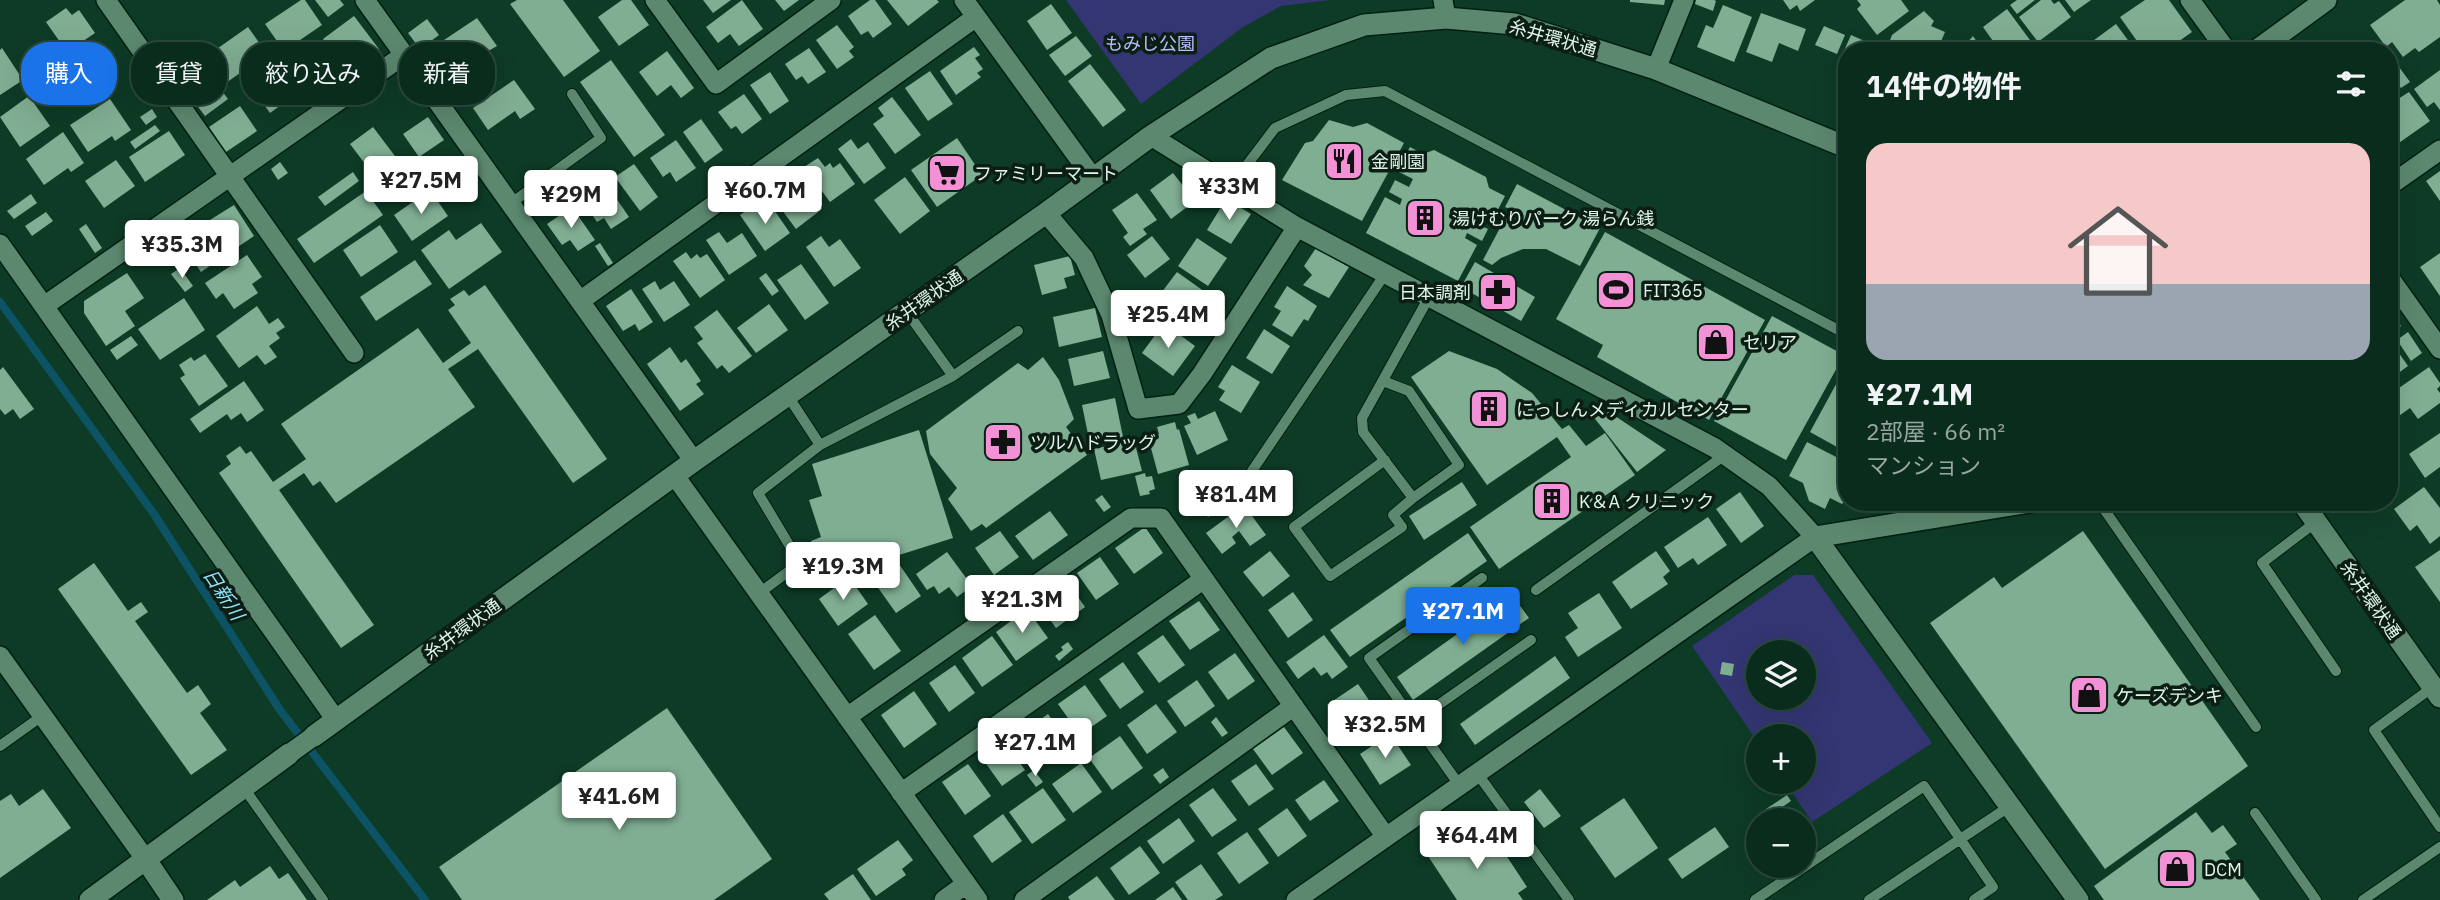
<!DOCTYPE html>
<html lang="ja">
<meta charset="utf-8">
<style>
body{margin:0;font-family:"IBM Plex Sans","Noto Sans JP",sans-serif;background:#183829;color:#f1f3f6;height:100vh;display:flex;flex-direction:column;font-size:26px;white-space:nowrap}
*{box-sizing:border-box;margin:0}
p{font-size:23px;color:#99a7a3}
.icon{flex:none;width:38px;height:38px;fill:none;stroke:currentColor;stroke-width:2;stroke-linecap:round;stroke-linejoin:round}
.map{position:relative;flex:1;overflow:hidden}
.panel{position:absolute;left:1838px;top:42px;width:560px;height:469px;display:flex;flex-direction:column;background:#0a2c1c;border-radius:28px;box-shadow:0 7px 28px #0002,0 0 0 2px #2a483b}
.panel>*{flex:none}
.hud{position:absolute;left:21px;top:42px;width:665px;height:63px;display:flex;gap:14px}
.fabs{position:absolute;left:1746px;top:640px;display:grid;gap:14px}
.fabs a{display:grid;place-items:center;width:70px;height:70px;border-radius:50%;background:#0a2c1c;box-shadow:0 7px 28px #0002,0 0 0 2px #2a483b;font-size:35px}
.price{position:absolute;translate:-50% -60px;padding:0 16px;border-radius:7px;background:#fff;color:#222;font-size:23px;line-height:46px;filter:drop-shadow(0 2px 4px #0008)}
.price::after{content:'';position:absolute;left:50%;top:42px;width:21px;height:16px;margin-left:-10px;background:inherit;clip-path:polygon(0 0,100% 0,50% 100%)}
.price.on{background:#1a73e8;color:#fff}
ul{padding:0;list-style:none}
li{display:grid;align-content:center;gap:14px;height:371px;padding:0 28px}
li span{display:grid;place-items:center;height:217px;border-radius:21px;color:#555}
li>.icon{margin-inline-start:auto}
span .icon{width:126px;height:126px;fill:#fffc;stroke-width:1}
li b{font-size:30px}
h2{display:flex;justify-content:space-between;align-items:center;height:84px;padding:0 28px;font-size:30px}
.tag{padding:0 24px;border-radius:28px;background:#0a2c1c;box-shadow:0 7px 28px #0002,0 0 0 2px #2a483b;font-size:24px;line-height:63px}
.tag.on{background:#1a73e8;color:#fff}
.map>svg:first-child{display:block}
.green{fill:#343673;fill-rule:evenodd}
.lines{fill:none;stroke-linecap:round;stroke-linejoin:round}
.stream{stroke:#0c5465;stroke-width:8}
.building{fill:#80ae93}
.lane-casing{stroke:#002011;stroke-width:12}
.street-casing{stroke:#002011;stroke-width:22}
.secondary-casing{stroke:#002011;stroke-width:24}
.lane{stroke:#5c886f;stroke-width:10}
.street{stroke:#5c886f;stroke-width:19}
.secondary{stroke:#5c886f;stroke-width:21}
.labels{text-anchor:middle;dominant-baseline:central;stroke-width:7;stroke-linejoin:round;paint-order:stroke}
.street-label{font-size:18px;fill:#dff6e8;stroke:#0c1e14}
.park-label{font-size:18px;fill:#b8bffe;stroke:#0c1e14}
.poi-label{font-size:18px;fill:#dff6e8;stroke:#0c1e14;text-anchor:start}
.water-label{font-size:19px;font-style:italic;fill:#8fe3fc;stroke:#0c1e14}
</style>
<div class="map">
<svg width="2440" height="900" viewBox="0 0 2440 900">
<rect width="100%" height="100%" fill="#0e3b26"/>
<!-- green -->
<path class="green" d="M1066 0H1330L1281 6 1243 27 1141 104Z
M1794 575H1813L1932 743 1812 822 1785 782H1804V737H1759V744L1692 646ZM1759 653H1804V698H1759Z"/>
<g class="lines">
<!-- stream -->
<path class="stream" d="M0 302 154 514 280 710 425 900"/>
</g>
<!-- building -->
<path class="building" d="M301 0H305L322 25 284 51 265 24Z
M315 0H340L344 5 328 17Z
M517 0H563L600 51 564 77 510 4Z
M622 0H631L649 25 619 46 598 17Z
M703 0H731L713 13Z
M742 0 763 29 739 46 730 34 718 43 706 27Z
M775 0H799L784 11Z
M870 0H875L892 24 873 38 868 31 861 35 848 16Z
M887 0H937L939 2 908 26Z
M1630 0H1665L1664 5 1630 2Z
M1696 0H1714L1716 1 1713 11 1695 4Z
M1783 0H1815L1800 11 1797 5 1790 10Z
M1857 0H1901L1909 11 1877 35 1857 9 1861 5Z
M2017 0H2035L2017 14 2010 5Z
M2041 0H2051L2054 4 2059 1 2071 17 2038 42 2019 17Z
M2065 0H2091L2074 12Z
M2145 0H2169L2192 32 2165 51H2144L2120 17Z
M2405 0H2437L2440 5V37L2419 52 2415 48 2403 57 2392 42 2386 47 2370 25Z
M1051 4 1072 33 1047 50 1027 21Z
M1723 5 1752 17 1734 62 1697 47 1706 25 1713 28Z
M66 8 72 15 79 10 95 33 67 52 46 22Z
M2007 9 2038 51H2000L1983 27Z
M1924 11 1934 21 1931 26 1945 32 1937 51H1902L1903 49 1889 43 1892 35Z
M1761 13 1806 29 1798 51 1779 43 1772 62 1746 52Z
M354 16 379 49 362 61 357 55 343 66 323 39Z
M477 18 497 46 462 66 444 40Z
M427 19 439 35 420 49 408 33Z
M2116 24 2136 51H2089L2086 46Z
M837 25 854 47 849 51 854 57 837 69 816 40Z
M1824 26 1845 35 1837 54 1815 45Z
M248 27 267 54 223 85 204 58Z
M1851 35 1887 51H1846V63L1840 60Z
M1076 36 1092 56 1065 76 1049 55Z
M1973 36 1983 51H1960Z
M433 46 440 54 426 64 420 56Z
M974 47 980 55 975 58 983 69 977 73 981 77 956 95 940 71Z
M2 48 23 80 0 95V50Z
M809 48 826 72 808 84 802 76 796 80 785 64Z
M94 50 113 79 72 106 53 77Z
M667 51 694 88 681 98 671 85 657 96 639 72Z
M611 60 665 135 634 157 580 82Z
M309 63 326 87 306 100 290 77Z
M1090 64 1126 110 1103 127 1068 81Z
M2399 67 2410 82 2401 88 2390 74Z
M277 70 295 95 270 113 251 87Z
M2440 70V110L2434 102 2427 107 2414 89Z
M930 71 953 104 928 121 905 88Z
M770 72 789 101 770 114 750 85Z
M514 80 535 109 520 119 515 111 488 130 473 108Z
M219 87 228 99 205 116 196 104Z
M2409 92 2430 121 2396 145 2389 135V117L2396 112 2390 104Z
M744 94 762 119 742 134 736 126 731 129 718 112Z
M29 96 50 126 20 147 0 117Z
M892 97 921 135 895 154 873 124 884 116 878 108Z
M110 99 131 130 115 141 112 136 88 152 70 125Z
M240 106 257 131 226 152 209 127Z
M152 109 157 117 146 125 140 117Z
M428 117 444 140 419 157 403 134Z
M701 119 723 150 705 163 683 132Z
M1329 120 1353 127 1367 123 1404 143 1362 221 1282 180 1305 143 1313 141Z
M155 125 160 131 135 149 130 142Z
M373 127 398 160 375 177 350 144Z
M169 131 185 155 145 182 129 157Z
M63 132 84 163 71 172 68 168 44 185 26 159Z
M957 138 982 175 937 207 911 170Z
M851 139 858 149 868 142 886 168 864 184 838 149Z
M676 140 696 168 676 182 670 172 663 177 650 158Z
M1410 147 1423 154 1434 150 1486 177 1489 188 1505 196 1492 221 1478 214 1473 222 1488 229 1482 241 1467 233 1465 238 1477 245 1458 281 1366 233 1385 197 1400 205 1402 199 1389 192 1395 180 1409 187 1413 179 1397 171Z
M818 158 825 167 830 163 833 168 840 163 855 184 830 202 804 167Z
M116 160 135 186 104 208 85 181Z
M280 162 288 173 278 180 271 169Z
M634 164 658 197 640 211 615 177Z
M456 166 463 176 442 190 435 180Z
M2440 171V201L2426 181Z
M353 172 359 181 325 206 318 197Z
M1173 173 1195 201 1171 219 1150 190Z
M905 177 930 211 900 234 874 200Z
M783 184 792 195 804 186 822 209 796 229 770 194Z
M1517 184 1600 228 1580 266 1546 249H1523L1501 258 1492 265 1483 260 1510 209 1505 207Z
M607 185 629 217 611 229 604 218 597 222 583 202Z
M430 190 448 216 412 241 394 215Z
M366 191 383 215 314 263 297 239Z
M1137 193 1157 220 1143 229 1147 234 1130 246 1123 237 1128 233 1112 210Z
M31 194 37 203 14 219 7 211Z
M1226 199 1251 214 1231 244 1207 230Z
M234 205 254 236 201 272 181 242 191 236 189 233Z
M753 206 758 212 763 209 766 212 772 207 790 233 765 251 740 215Z
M572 207 595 240 578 251 570 240 562 245 547 224Z
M46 212 53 221 32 236 25 226Z
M481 223 502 252 449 289 421 250 449 230 456 240Z
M86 224 102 248 95 253 79 229Z
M380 225 398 252 361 277 343 250Z
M719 232 727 243 742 233 757 256 729 275 706 240Z
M1605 232 1765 320 1709 420 1597 357 1603 345 1556 319Z
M821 236 829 247 840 239 861 268 834 287 806 247Z
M1152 236 1170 259 1145 278 1127 255Z
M1197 238 1227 258 1208 286 1178 266Z
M600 243 613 263 608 266 595 246Z
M1316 248 1349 267 1329 298 1303 285 1312 275 1304 266Z
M686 252 691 259 697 254 700 258 707 254 725 280 700 298 673 261Z
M2440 253V296L2420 267Z
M247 255 262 277 252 284 258 293 234 309 223 293 216 299 205 283Z
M1070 256 1075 275 1064 278 1067 288 1042 295 1034 265Z
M415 260 432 284 376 321 360 297Z
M1475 262 1535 297 1521 321 1461 287Z
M801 264 829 303 805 320 777 280Z
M180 268 193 286 185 292 171 274Z
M1177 272 1205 292 1181 326 1152 305Z
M127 273 144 298 125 311 135 326 106 346 84 313V301Z
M766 273 779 291 772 296 759 278Z
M655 281 660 290 674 281 690 305 664 322 642 289Z
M485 285 607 459 573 483 478 349 448 369 475 407 336 503 320 481 313 486 304 473 279 490 374 625 341 648 219 473 231 464 226 456 240 446 246 454 251 451 273 482 306 459 281 424 418 328 443 363 471 343 448 310 455 305 450 299 464 290 469 296Z
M1287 286 1317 306 1308 321 1304 319 1292 337 1272 325 1281 311 1274 307Z
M631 289 653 322 639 331 635 324 623 331 606 306Z
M184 298 205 330 160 360 138 329Z
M769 304 788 330 756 353 737 328Z
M257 306 269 324 278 318 285 327 276 333 280 338 269 346 277 357 265 365 257 355 239 368 216 336Z
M1146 306 1156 313 1150 322 1140 316Z
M1095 308 1102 337 1059 347 1053 317Z
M717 310 752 356 729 373 722 365 717 369 697 343 703 339 694 327Z
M1772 316 1844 355 1786 460 1714 421Z
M2394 316 2401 326 2389 334V320Z
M1164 323 1195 346 1173 376 1142 353Z
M1264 329 1290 346 1272 374 1246 358Z
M2408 332 2422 353 2411 361 2397 340Z
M131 336 138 345 117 360 110 350Z
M2389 339 2408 366 2389 380Z
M670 347 681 363 686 359 701 381 696 384 704 394 680 411 647 364Z
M1103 351 1110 378 1074 386 1068 359Z
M1449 351 1497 369 1532 393 1562 429 1569 425 1586 446 1605 433 1635 475 1499 569 1470 527 1571 457 1557 437 1487 485 1411 377Z
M205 354 228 386 199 406 180 378 185 375 179 365 191 357 194 361Z
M1043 357 1059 380 1074 419 1066 427 1087 455 986 528 982 524 971 531 948 499 957 488 930 454 926 431 1018 363 1028 370Z
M1232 365 1260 382 1241 413 1219 400 1225 391 1218 387Z
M1846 366V452L1810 432Z
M3 367 34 409 20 419 13 409 5 415 0 409V370Z
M2429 367 2440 383V386L2437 389 2440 393V403L2418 419 2410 408 2389 423V395Z
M244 381 264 410 247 422 241 413 231 420 227 414 200 433 190 419Z
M1115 398 1123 437 1090 444 1082 405Z
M1597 404 1666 450 1637 472 1592 415Z
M1215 411 1228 440 1197 455 1184 426 1191 423 1187 416 1195 413 1198 419Z
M1175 422 1177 430 1179 429 1189 465 1158 474 1148 437 1159 434 1157 427Z
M919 430 953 538 823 579 811 541 821 537 809 500 822 496 812 464Z
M2440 433V467L2425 478 2409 454Z
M1134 440 1142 471 1101 480 1094 449Z
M2389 441 2400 457 2389 465Z
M1807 442 1846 462V499L1842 504 1830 498 1825 509 1809 501 1803 483 1789 476Z
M1145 473 1146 477 1152 476 1155 489 1149 491 1150 494 1140 496 1135 476Z
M1217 474 1234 499 1208 517 1191 493Z
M1462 482 1477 505 1424 540 1409 516Z
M2424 487 2440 508V536L2430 544 2417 525 2410 531 2394 509Z
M1740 492 1764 526 1741 543 1716 509Z
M1102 495 1111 507 1104 512 1095 500Z
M1244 505 1266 535 1250 546 1239 531 1232 537 1236 543 1222 554 1206 533Z
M1050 511 1068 535 1033 560 1015 536Z
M1708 517 1727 545 1698 565 1693 558 1678 568 1664 547Z
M1145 527 1163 553 1134 574 1115 548Z
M1000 531 1019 557 994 575 975 548Z
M2083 531 2248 766 2105 869 1930 623 1994 577 2002 588Z
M1468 533 1487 561 1350 657 1330 630Z
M2440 550V602L2415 567Z
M1270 551 1290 576 1263 597 1243 572Z
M1656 551 1670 571 1663 577 1668 584 1631 609 1612 582Z
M947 552 972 586 957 597 949 587 939 594 934 586 927 590 916 574Z
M1100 557 1119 584 1096 600 1077 573Z
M94 563 128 611 141 602 148 612 135 621 187 693 198 685 211 704 200 713 227 750 191 775 58 589Z
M899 564 921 596 896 613 874 582Z
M849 577 868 604 838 626 819 599Z
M1066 580 1085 607 1056 628 1036 600Z
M1293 592 1313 620 1288 638 1268 610Z
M1599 593 1622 628 1578 657 1565 637 1578 628 1568 613Z
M1512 595 1529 618 1413 700 1397 677Z
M1199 601 1220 630 1190 650 1169 621Z
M1027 609 1048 638 1016 661 996 632Z
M875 615 901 651 874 670 848 634Z
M1163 635 1185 665 1159 683 1137 653Z
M1324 635 1348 667 1332 679 1327 672 1321 676 1314 667 1298 679 1286 662Z
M992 636 1013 665 982 687 962 658Z
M1068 642 1073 649 1059 661 1055 656 1063 650 1061 647Z
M1235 653 1255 681 1228 700 1208 672Z
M1555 656 1570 678 1475 745 1460 724Z
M1123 662 1144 692 1120 709 1099 679Z
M1722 662 1734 664 1732 676 1720 674Z
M955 665 975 693 949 712 929 683Z
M1197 680 1215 706 1185 727 1167 701Z
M1358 684 1379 715 1349 736 1327 705Z
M1085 685 1107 716 1080 735 1058 704Z
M914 691 937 724 904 748 881 715Z
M1156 704 1177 732 1147 754 1127 725Z
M667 708 772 859 714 900H462L439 867Z
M1048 714 1065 738 1040 756 1023 732Z
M1216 717 1228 733 1222 737 1211 722Z
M1284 727 1303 753 1272 775 1253 749Z
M1390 734 1411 765 1380 785 1360 754Z
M1120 736 1143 768 1112 790 1089 758Z
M1005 742 1025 770 1002 786 982 758Z
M1081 763 1102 792 1073 813 1052 784Z
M968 764 991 796 965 815 942 782Z
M1256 764 1274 789 1249 806 1231 781Z
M1163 768 1169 777 1160 784 1153 775Z
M1034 770 1043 782 1036 787 1027 775Z
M1324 780 1339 801 1310 821 1295 800Z
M1043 788 1066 820 1032 844 1009 812Z
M1213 788 1237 820 1212 837 1189 805Z
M43 789 71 828 0 878V801L11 794 19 806Z
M1540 789 1561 816 1544 828 1524 802Z
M1787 795 1791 801 1771 815 1766 809Z
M1624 798 1658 848 1615 878 1580 828Z
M1287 808 1307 836 1278 857 1258 829Z
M2196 812 2212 833 2223 825 2237 844 2225 852 2260 900H2104L2094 886Z
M1003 814 1022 841 992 863 973 836Z
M1179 818 1195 841 1163 864 1147 841Z
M1715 827 1729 847 1682 879 1668 859Z
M1247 832 1269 863 1239 884 1217 853Z
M1475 834 1484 848 1496 840 1527 887 1518 893 1523 900H1457L1424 850 1440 839 1449 852Z
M898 840 913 860 902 869 906 875 876 896 857 869Z
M1140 846 1160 873 1129 895 1110 868Z
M1201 864 1223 895 1215 900H1188L1175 882Z
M270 866 279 879 288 873 307 900H207L235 880 240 887Z
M853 874 871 900H829L824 894Z
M1097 876 1115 900H1070L1068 897Z
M1173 887 1182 900H1155Z"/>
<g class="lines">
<!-- lane casing -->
<g class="lane-casing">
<path id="lane" d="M1231 186 1275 128 1346 95 1385 91 1846 334
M510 204 601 138 572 94
M953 376 1018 331
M1383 381 1409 391 1459 465 1413 498
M820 445 953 376 907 312
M1385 460 1294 527 1330 576 1402 527 1393 515 1413 498 1363 432 1362 418 1429 297
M1250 474 1385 274
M2099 502 2256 727
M2316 522 2262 563 2336 671
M1536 590 1725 455
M758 594 800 563 758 493 820 445 788 396
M2433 687 2374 730 2440 827
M1414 722 1531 640
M0 746 42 716
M1477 773 1569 900
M1460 786 1369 658 1482 578
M244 788 323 900
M2255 813 2316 900
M1755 900 1924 786 1993 887 1974 900
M1869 900 2010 806
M2363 900 2440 847"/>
</g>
<!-- street casing -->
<g class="street-casing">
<path id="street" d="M106 0 354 353
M365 0 694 461
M655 0 716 84 831 0
M964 0 1093 178
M1443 0 1446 18
M2190 0 2227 51
M1656 69 1684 0
M1151 136 1297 227 1715 448 1769 486 1815 537 1296 900
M2389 186 2440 150
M1046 213 1084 258 1111 315 1138 409 1179 404 1202 374 1297 227
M0 244 336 720
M2389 277 2440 349
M580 301 976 17
M44 306 404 55
M675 476 978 900
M0 656 146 860
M847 717 1131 518H1161L1386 837
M289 754 314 736
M901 793 1204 579
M944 900 966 884
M1024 900 1294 706"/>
</g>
<!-- secondary casing -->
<g class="secondary-casing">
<path id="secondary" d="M2256 51 2326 0
M2030 502 1815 537 2078 900
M2302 502 2440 697
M314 736 694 461 1046 213 1151 136 1271 58 1364 25 1446 18 1515 24 1656 69 1846 147
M146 860 173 900
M90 900 289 754"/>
</g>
<!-- lane -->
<use href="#lane" class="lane"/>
<!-- street -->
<use href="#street" class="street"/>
<!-- secondary -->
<use href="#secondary" class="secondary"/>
</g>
<!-- icons -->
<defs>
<g id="restaurant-square" transform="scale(2.0125)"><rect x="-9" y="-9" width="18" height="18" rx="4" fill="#f391d6" stroke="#0c1e14"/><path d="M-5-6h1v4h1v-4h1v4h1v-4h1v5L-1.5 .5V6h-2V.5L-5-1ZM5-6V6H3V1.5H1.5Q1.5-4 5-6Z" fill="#111"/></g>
<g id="supermarket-square" transform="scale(2.0125)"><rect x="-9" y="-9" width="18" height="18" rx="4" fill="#f391d6" stroke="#0c1e14"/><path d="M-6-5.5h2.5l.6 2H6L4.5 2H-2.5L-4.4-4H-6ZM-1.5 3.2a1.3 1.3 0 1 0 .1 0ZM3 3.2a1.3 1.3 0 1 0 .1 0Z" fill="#111"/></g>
<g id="building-square" transform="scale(2.0125)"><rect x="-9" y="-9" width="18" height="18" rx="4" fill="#f391d6" stroke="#0c1e14"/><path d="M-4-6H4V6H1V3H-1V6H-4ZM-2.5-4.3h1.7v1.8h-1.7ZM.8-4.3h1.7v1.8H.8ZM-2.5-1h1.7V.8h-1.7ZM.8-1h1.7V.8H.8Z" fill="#111"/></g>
<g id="stadium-square" transform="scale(2.0125)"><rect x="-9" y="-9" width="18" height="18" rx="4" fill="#f391d6" stroke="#0c1e14"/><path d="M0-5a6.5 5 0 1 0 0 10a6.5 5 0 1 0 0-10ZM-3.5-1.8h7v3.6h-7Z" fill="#111"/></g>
<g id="pharmacy-square" transform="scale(2.0125)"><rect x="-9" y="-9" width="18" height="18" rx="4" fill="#f391d6" stroke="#0c1e14"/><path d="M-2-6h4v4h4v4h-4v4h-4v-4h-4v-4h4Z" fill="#111"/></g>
<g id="shop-square" transform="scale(2.0125)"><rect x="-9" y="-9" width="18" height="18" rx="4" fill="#f391d6" stroke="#0c1e14"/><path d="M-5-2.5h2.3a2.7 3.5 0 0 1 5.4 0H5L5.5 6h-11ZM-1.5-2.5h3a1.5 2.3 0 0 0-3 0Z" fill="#111"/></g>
</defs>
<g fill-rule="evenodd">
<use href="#restaurant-square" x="1344" y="161"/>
<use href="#supermarket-square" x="947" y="173"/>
<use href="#building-square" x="1425" y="218"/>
<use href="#stadium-square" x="1616" y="290"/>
<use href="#pharmacy-square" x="1498" y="292"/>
<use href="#shop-square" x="1716" y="342"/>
<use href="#building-square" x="1489" y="409"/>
<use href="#pharmacy-square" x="1003" y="442"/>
<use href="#building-square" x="1552" y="501"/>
<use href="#shop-square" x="2089" y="695"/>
<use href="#shop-square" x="2177" y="869"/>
</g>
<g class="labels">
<!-- street labels -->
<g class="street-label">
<text transform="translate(1553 38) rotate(16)">糸井環状通</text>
<text transform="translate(924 300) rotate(-35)">糸井環状通</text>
<text transform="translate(2371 600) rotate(55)">糸井環状通</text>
<text transform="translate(462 629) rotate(-36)">糸井環状通</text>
</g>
<!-- park labels -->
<g class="park-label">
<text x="1150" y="43">もみじ公園</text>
</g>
<!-- poi labels -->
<g class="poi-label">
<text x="1371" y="161">金剛園</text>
<text x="974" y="173">ファミリーマート</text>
<text x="1452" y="218">湯けむりパーク 湯らん銭</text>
<text x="1643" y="290">FIT365</text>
<text x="1471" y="292" text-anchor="end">日本調剤</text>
<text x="1743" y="342">セリア</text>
<text x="1516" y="409">にっしんメディカルセンター</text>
<text x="1030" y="442">ツルハドラッグ</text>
<text x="1579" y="501">K＆A クリニック</text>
<text x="2116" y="695">ケーズデンキ</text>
<text x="2204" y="869">DCM</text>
</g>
<!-- water labels -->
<g class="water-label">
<text transform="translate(224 594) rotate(57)">日新川</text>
</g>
</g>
</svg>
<div class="fabs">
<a><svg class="icon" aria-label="layers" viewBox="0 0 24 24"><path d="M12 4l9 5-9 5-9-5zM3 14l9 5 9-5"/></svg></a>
<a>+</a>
<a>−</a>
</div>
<b class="price" style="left:421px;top:216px">¥27.5M</b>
<b class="price" style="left:1229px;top:222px">¥33M</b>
<b class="price" style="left:765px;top:226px">¥60.7M</b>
<b class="price" style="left:571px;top:230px">¥29M</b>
<b class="price" style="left:182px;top:280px">¥35.3M</b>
<b class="price" style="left:1168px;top:350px">¥25.4M</b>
<b class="price" style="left:1236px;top:530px">¥81.4M</b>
<b class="price" style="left:843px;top:602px">¥19.3M</b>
<b class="price" style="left:1022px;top:635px">¥21.3M</b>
<b class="price on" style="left:1463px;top:647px">¥27.1M</b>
<b class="price" style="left:1385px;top:760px">¥32.5M</b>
<b class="price" style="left:1035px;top:778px">¥27.1M</b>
<b class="price" style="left:619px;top:832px">¥41.6M</b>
<b class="price" style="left:1477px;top:871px">¥64.4M</b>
<div class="hud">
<a class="tag on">購入</a>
<a class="tag">賃貸</a>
<a class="tag">絞り込み</a>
<a class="tag">新着</a>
</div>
<section class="panel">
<h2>14件の物件<svg class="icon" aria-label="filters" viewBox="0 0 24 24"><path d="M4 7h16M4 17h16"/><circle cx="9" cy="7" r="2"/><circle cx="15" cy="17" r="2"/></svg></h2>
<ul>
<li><span style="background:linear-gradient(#f6c9c9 65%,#9aa5b1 0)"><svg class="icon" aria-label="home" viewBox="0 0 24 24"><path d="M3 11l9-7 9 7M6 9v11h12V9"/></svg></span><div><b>¥27.1M</b><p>2部屋 · 66 m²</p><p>マンション</p></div></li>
</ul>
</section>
</div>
